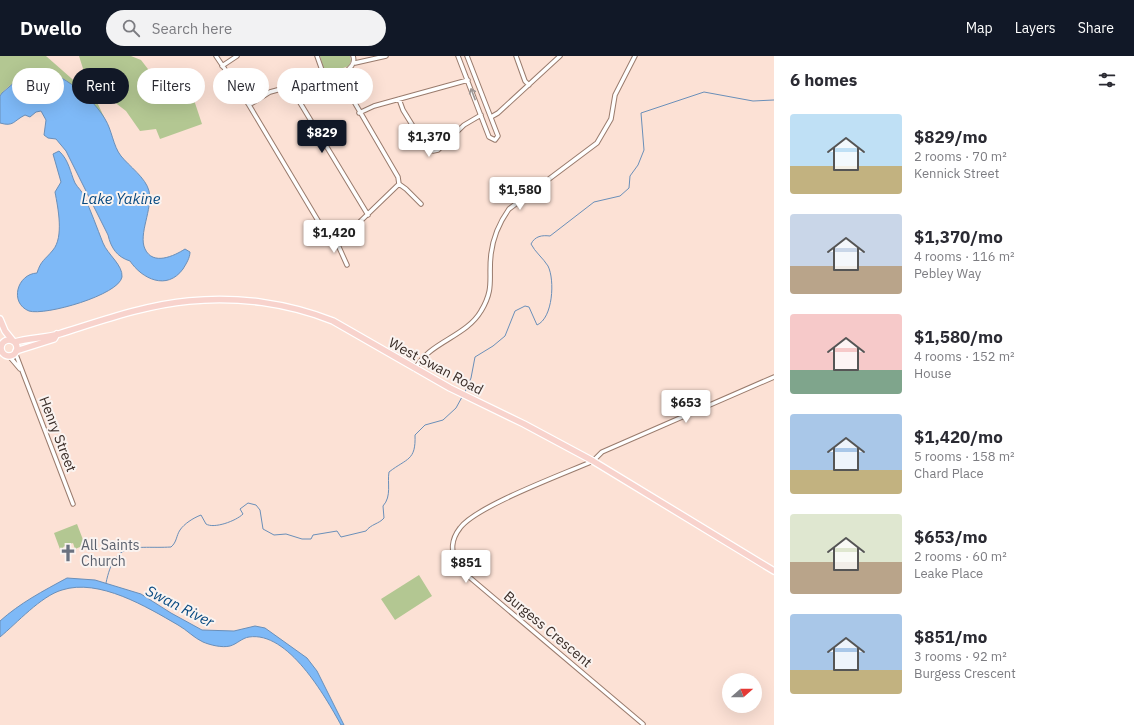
<!DOCTYPE html>
<meta charset="utf-8">
<style>
body{margin:0;font-family:"IBM Plex Sans",sans-serif;background:#f2f2f3;color:#2b2b33;height:100vh;display:flex;flex-direction:column;font-size:15px;white-space:nowrap}
*{box-sizing:border-box;margin:0}
p{font-size:13px;color:#7c7c81}
.icon{flex:none;width:22px;height:22px;fill:none;stroke:currentColor;stroke-width:2;stroke-linecap:round;stroke-linejoin:round}
.map{position:relative;flex:1;overflow:hidden}
.details{display:flex;flex-direction:column;background:#fff;width:360px}
.details>*{flex:none}
.hud{position:absolute;left:12px;top:12px;width:380px;height:36px;display:flex;gap:8px}
.needle{width:26px;rotate:69deg}
.tools{position:absolute;left:722px;top:617px;display:grid;gap:8px}
.tools a{display:grid;place-items:center;width:40px;height:40px;border-radius:50%;background:#fff;box-shadow:0 4px 16px #0002;font-size:20px}
.price{position:absolute;translate:-50% -34px;padding:0 9px;border-radius:4px;background:#fff;color:#222;font-size:13px;line-height:26px;filter:drop-shadow(0 1px 2px #0008)}
.price::after{content:'';position:absolute;left:50%;top:24px;width:12px;height:9px;margin-left:-6px;background:inherit;clip-path:polygon(0 0,100% 0,50% 100%)}
.price.on{background:#111827;color:#fff}
ul{padding:0;list-style:none}
li{display:flex;align-items:center;gap:12px;height:100px;padding:0 16px}
li span{display:grid;place-items:center;flex:none;width:112px;height:80px;border-radius:4px;color:#555}
li>.icon{margin-inline-start:auto}
span .icon{width:48px;height:48px;fill:#fffc;stroke-width:1}
li b{font-size:17px}
h2{display:flex;justify-content:space-between;align-items:center;height:48px;padding:0 16px;font-size:17px}
.tag{padding:0 14px;border-radius:18px;background:#fff;box-shadow:0 4px 16px #0002;font-size:14px;line-height:36px}
.tag.on{background:#111827;color:#fff}
header{display:flex;align-items:center;gap:24px;box-sizing:border-box;height:56px;padding:0 20px;background:#111827;color:#fff}
header strong{font-size:19px}
nav{display:flex;gap:22px;margin-inline-start:auto;font-size:14px}
.search{width:280px;height:36px;background:#f2f2f3;display:flex;align-items:center;gap:10px;box-sizing:border-box;padding:0 14px;border-radius:22px;color:#7c7c81;font-size:15px}
main{display:flex;flex:1;min-height:0}
.map>svg:first-child{display:block}
.green{fill:#b3c792}
.water{fill:#7eb9f7;stroke:#6a8fb9}
.lines{fill:none;stroke-linecap:round;stroke-linejoin:round}
.stream{stroke:#6a8fb9;stroke-width:1}
.minor-casing{stroke:#997b6d;stroke-width:5.5}
.primary-casing{stroke:#fff;stroke-width:8}
.minor{stroke:#fff;stroke-width:3.5}
.primary{stroke:#f8d3cd;stroke-width:5.5}
.oneway{stroke:#9c9694}
.labels{text-anchor:middle;dominant-baseline:central;stroke-width:4;stroke-linejoin:round;paint-order:stroke}
.street-label{font-size:14px;fill:#3a2d28;stroke:#faf3f0}
.worship-label{font-size:14px;fill:#5b616d;stroke:#faf3f0;text-anchor:start}
.water-label{font-size:15px;font-style:italic;fill:#074980;stroke:#faf3f0}
</style>
<header>
<strong>Dwello</strong>
<div class="search"><svg class="icon" aria-label="search" viewBox="0 0 24 24"><circle cx="10" cy="10" r="6"/><path d="M15 15l6 6"/></svg>Search here</div>
<nav><a>Map</a><a>Layers</a><a>Share</a></nav>
</header>
<main>
<div class="map">
<svg width="774" height="669" viewBox="0 0 774 669">
<rect width="100%" height="100%" fill="#fce1d5"/>
<!-- green -->
<path class="green" d="M0 0H46L96 44 105 63C93 48 58 10 37 14 29 15 22 20 16 25 10 30 3 34 0 40Z
M79 0H131L141 4 175 48 193 41 202 68 160 83 156 73 140 75 126 55 87 25Z
M320 0H350L351 5 349 10 328 17 324 14Z
M77 468 85 489 75 493 73 487 63 491 65 495 61 496 54 477Z
M419 519 432 540 395 564 381 543Z"/>
<!-- water -->
<path class="water" d="M38 13C62 17 93 42 105 63 112 74 113 90 121 100 129 110 146 122 149 135 153 153 138 178 145 193 153 210 174 200 185 193L190 196C190 202 186 208 183 213 167 235 142 223 130 205 117 201 111 192 108 179L66 95 56 83 48 82 44 79 46 64 41 55 36 56 30 61 25 59C13 65 14 71 0 67V40L2 37 23 19Z
M59 95C69 104 70 116 75 127 78 132 82 135 84 140 91 155 97 172 103 187 108 199 123 209 122 221 119 239 45 260 29 255 9 247 17 218 37 217 41 204 45 204 53 194 64 181 58 152 55 136L61 126 53 98Z
M67 522 95 524 141 538 171 557 202 574 234 575 255 570 265 572 307 602 317 615 344 669H341C325 640 288 575 249 581 242 582 237 588 230 590 222 592 210 589 203 586 194 582 187 574 178 569 147 551 99 522 62 534 41 540 17 567 0 581V565C20 547 43 535 67 522Z"/>
<g class="lines">
<!-- stream -->
<path class="stream" d="M465 336 471 322 475 301 493 290 505 280 515 255 525 250 529 251 537 269C553 262 555 224 548 210 543 202 535 196 531 188 535 180 542 179 550 180L594 146 620 140 629 132 630 120 638 109 644 94 641 57 704 36 753 45 774 44
M106 527C115 483 134 493 171 491 177 486 176 480 180 474 184 468 193 462 201 459L206 468C214 473 236 465 243 458L240 453 248 447 256 449 260 454 263 473 274 479 286 478 302 483H311L313 479 337 475 341 481 366 475C371 468 379 468 384 462L383 450C392 440 387 427 389 416 407 402 416 405 415 379L425 369 443 364 456 352 462 341"/>
<!-- minor casing -->
<g class="minor-casing">
<path id="minor" d="M216 0 249 49 320 168C326 175 332 187 342 183L399 128 398 121 338 18
M317 0 323 17C333 24 358 14 353 0
M458 0 489 81 495 84 498 80 467 0
M516 0 525 25 529 29
M355 7 386 0
M222 10 237 0
M293 30 296 40 368 159
M399 43 403 54 427 93 433 95 438 94 464 69 481 59
M249 49 270 36 314 24 323 17
M359 57 374 50 468 24
M491 61 498 57 560 0
M399 128 406 133 421 148
M338 185V189L347 209
M15 296 73 448
M9 300 20 313
M415 313C429 286 466 281 481 255 495 232 488 222 491 198 493 182 499 167 509 153L597 87 611 63 615 39 635 0
M643 668 455 509C452 494 450 485 460 472 476 450 564 418 593 405L602 396 774 321"/>
</g>
<!-- primary casing -->
<g class="primary-casing">
<path id="primary" d="M0 263 5 275 13 285
M1 292a8 8 0 1 1 16 0a8 8 0 1 1-16 0Z
M15 286C28 282 45 282 59 278 101 265 145 249 189 245 237 240 288 247 333 265L450 332 524 368 593 405 774 515
M16 295 54 283 57 278"/>
</g>
<!-- minor -->
<use href="#minor" class="minor"/>
<!-- primary -->
<use href="#primary" class="primary"/>
</g>
<!-- one-way arrows -->
<defs><path id="oneway-shaft" d="M-6 0H5M1.5-3L5.5 0L1.5 3" fill="none" stroke-width="1.6" stroke-linecap="round" stroke-linejoin="round"/></defs>
<use class="oneway" href="#oneway-shaft" transform="translate(473 38) rotate(-111)"/>
<!-- icons -->
<defs>
<g id="church-bare" transform="scale(1.38)"><path d="M-1.2-6h2.4v3.5h3.3v2.4h-3.3V6h-2.4V-.1h-3.3v-2.4h3.3Z" fill="#6b7280" stroke="#faf3f0" stroke-width="2.5" paint-order="stroke"/></g>
</defs>
<g fill-rule="evenodd">
<use href="#church-bare" x="68" y="497"/>
</g>
<g class="labels">
<!-- street labels -->
<g class="street-label">
<text transform="translate(436 310) rotate(28)">West Swan Road</text>
<text transform="translate(58 378) rotate(69)">Henry Street</text>
<text transform="translate(548 573) rotate(40)">Burgess Crescent</text>
</g>
<!-- worship labels -->
<g class="worship-label">
<text x="81" y="489">All Saints<tspan x="81" dy="16">Church</tspan></text>
</g>
<!-- water labels -->
<g class="water-label">
<text x="121" y="142">Lake Yakine</text>
<text transform="translate(180 550) rotate(27)">Swan River</text>
</g>
</g>
</svg>
<div class="tools">
<a><svg class="needle" viewBox="-14 -14 28 28"><path d="M0-13l5 13h-10z" fill="#e53935"/><path d="M0 13l5-13h-10z" fill="#7c7c81"/></svg></a>
</div>
<b class="price on" style="left:322px;top:98px">$829</b>
<b class="price" style="left:429px;top:102px">$1,370</b>
<b class="price" style="left:520px;top:155px">$1,580</b>
<b class="price" style="left:334px;top:198px">$1,420</b>
<b class="price" style="left:686px;top:368px">$653</b>
<b class="price" style="left:466px;top:528px">$851</b>
<div class="hud">
<a class="tag">Buy</a>
<a class="tag on">Rent</a>
<a class="tag">Filters</a>
<a class="tag">New</a>
<a class="tag">Apartment</a>
</div>
</div>
<section class="details">
<h2>6 homes<svg class="icon" aria-label="filters" viewBox="0 0 24 24"><path d="M4 7h16M4 17h16"/><circle cx="9" cy="7" r="2"/><circle cx="15" cy="17" r="2"/></svg></h2>
<ul>
<li><span style="background:linear-gradient(#bfe0f5 65%,#c2b280 0)"><svg class="icon" aria-label="home" viewBox="0 0 24 24"><path d="M3 11l9-7 9 7M6 9v11h12V9"/></svg></span><div><b>$829/mo</b><p>2 rooms · 70 m²</p><p>Kennick Street</p></div></li>
<li><span style="background:linear-gradient(#c9d6e8 65%,#b9a48a 0)"><svg class="icon" aria-label="home" viewBox="0 0 24 24"><path d="M3 11l9-7 9 7M6 9v11h12V9"/></svg></span><div><b>$1,370/mo</b><p>4 rooms · 116 m²</p><p>Pebley Way</p></div></li>
<li><span style="background:linear-gradient(#f6c9c9 70%,#7fa58c 0)"><svg class="icon" aria-label="home" viewBox="0 0 24 24"><path d="M3 11l9-7 9 7M6 9v11h12V9"/></svg></span><div><b>$1,580/mo</b><p>4 rooms · 152 m²</p><p>House</p></div></li>
<li><span style="background:linear-gradient(#a9c7e8 70%,#c2b280 0)"><svg class="icon" aria-label="home" viewBox="0 0 24 24"><path d="M3 11l9-7 9 7M6 9v11h12V9"/></svg></span><div><b>$1,420/mo</b><p>5 rooms · 158 m²</p><p>Chard Place</p></div></li>
<li><span style="background:linear-gradient(#dfe7d0 60%,#b9a48a 0)"><svg class="icon" aria-label="home" viewBox="0 0 24 24"><path d="M3 11l9-7 9 7M6 9v11h12V9"/></svg></span><div><b>$653/mo</b><p>2 rooms · 60 m²</p><p>Leake Place</p></div></li>
<li><span style="background:linear-gradient(#a9c7e8 70%,#c2b280 0)"><svg class="icon" aria-label="home" viewBox="0 0 24 24"><path d="M3 11l9-7 9 7M6 9v11h12V9"/></svg></span><div><b>$851/mo</b><p>3 rooms · 92 m²</p><p>Burgess Crescent</p></div></li>
</ul>
</section>
</main>
